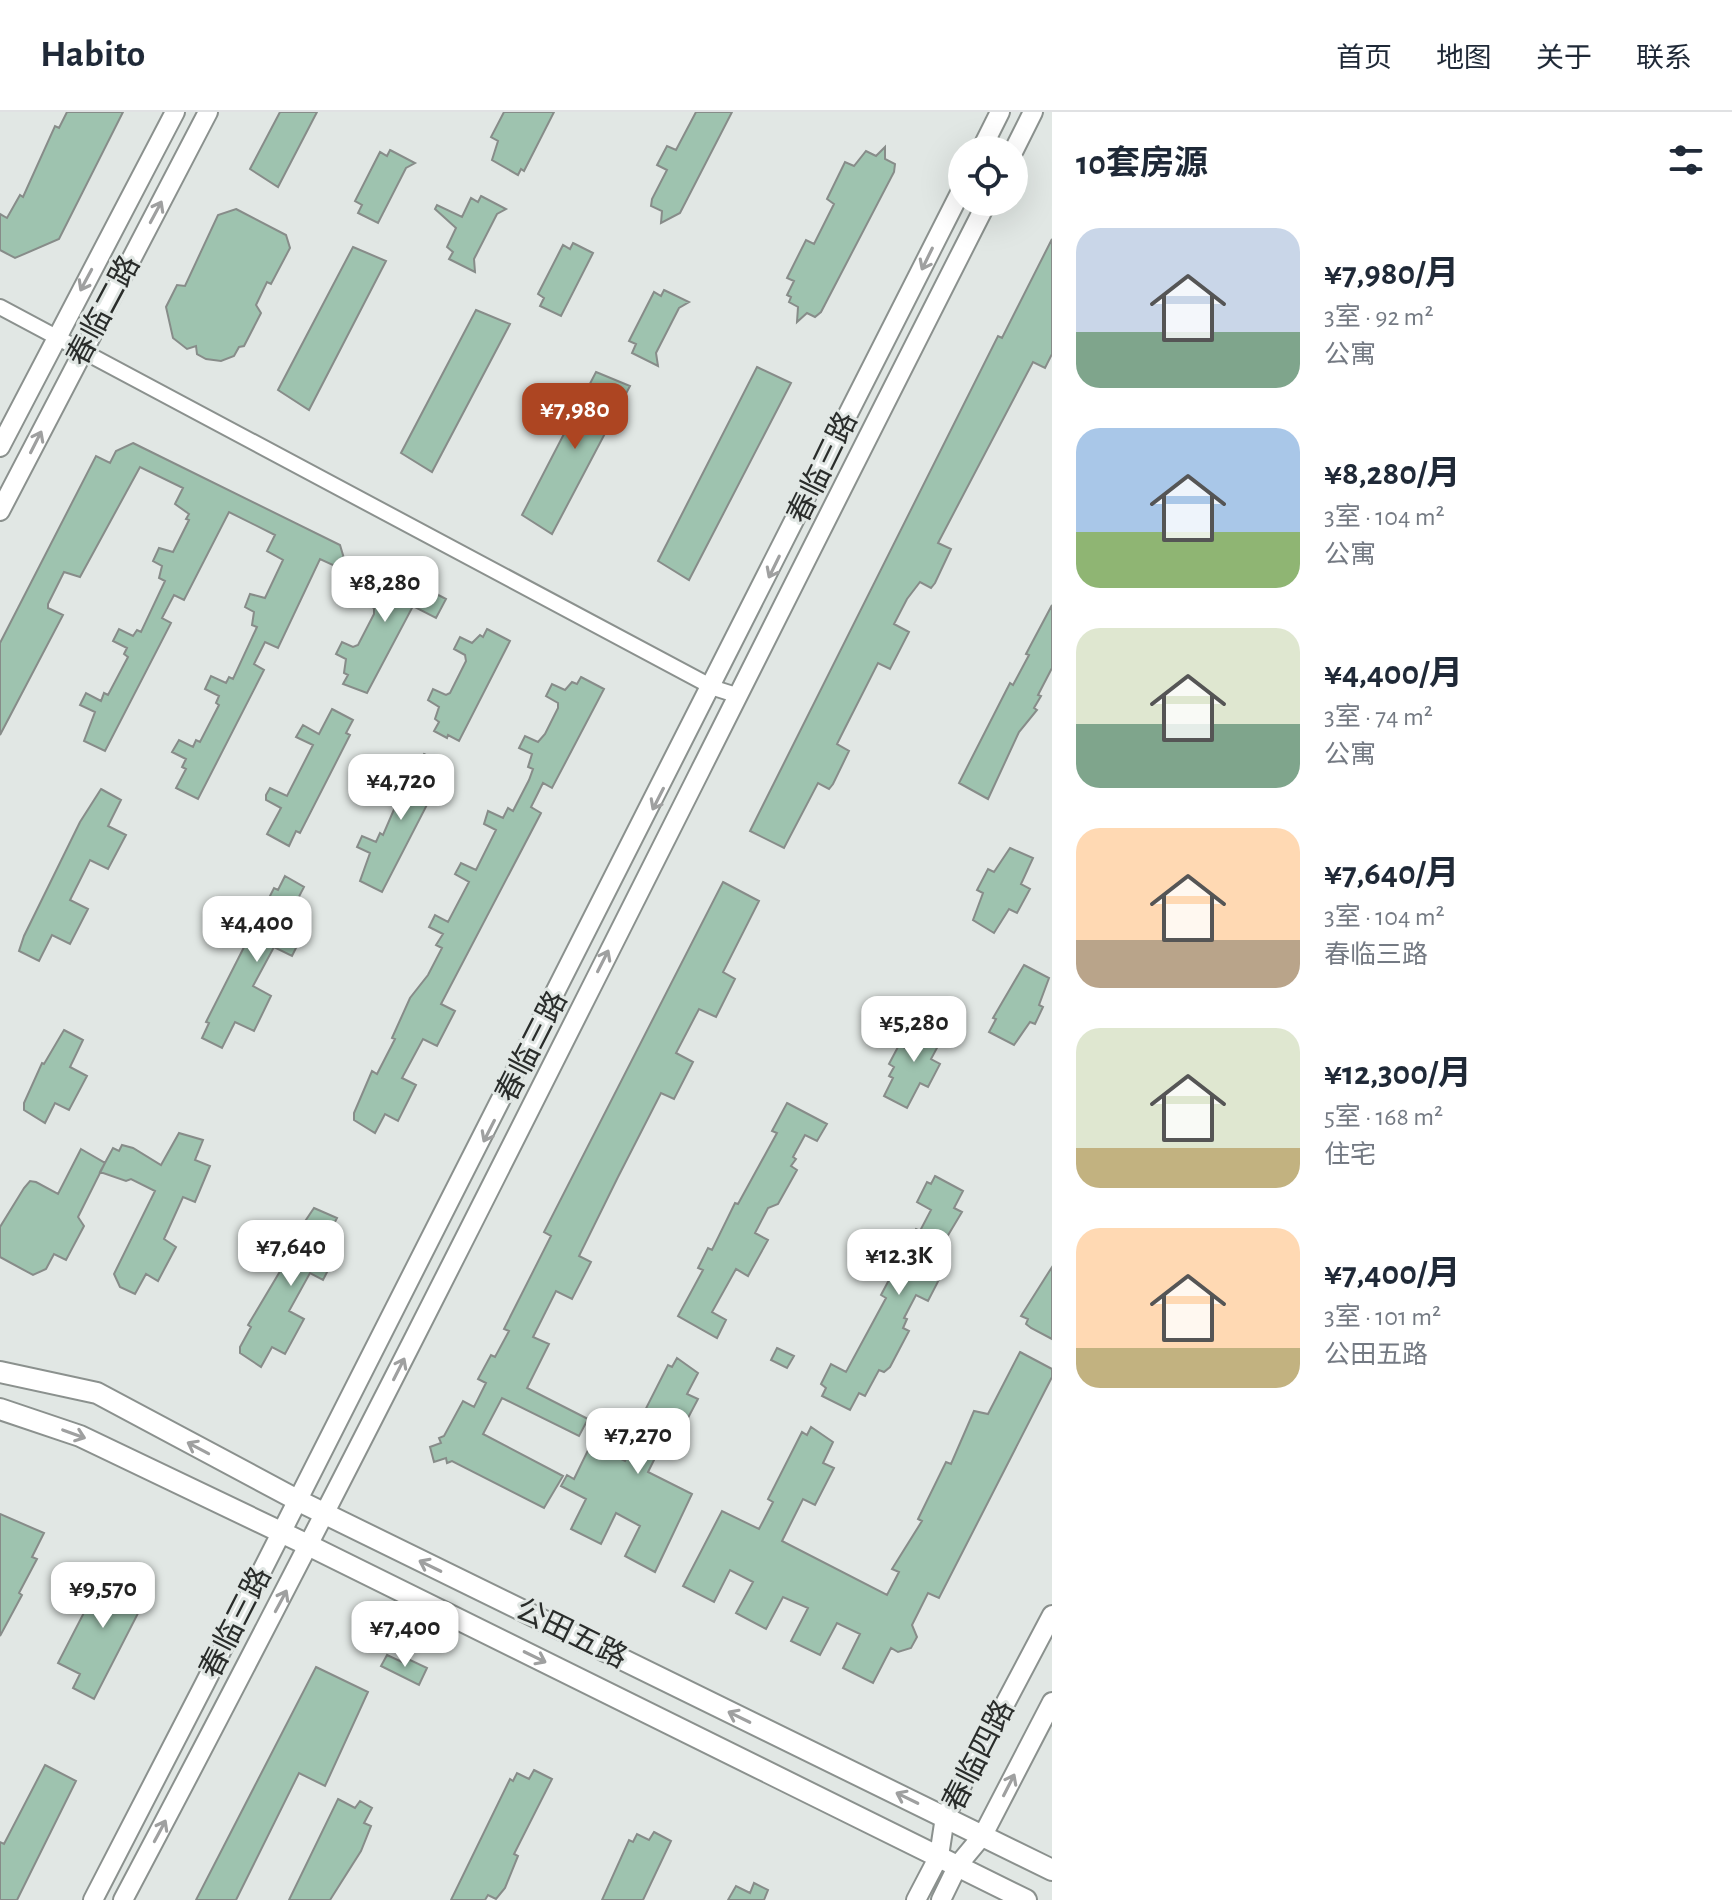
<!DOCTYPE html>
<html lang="zh">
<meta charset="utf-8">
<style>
body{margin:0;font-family:"Alegreya Sans","Noto Sans SC",sans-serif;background:#f2f2f3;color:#1f2937;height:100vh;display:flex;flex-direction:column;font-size:30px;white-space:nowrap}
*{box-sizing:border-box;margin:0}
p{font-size:26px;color:#747a83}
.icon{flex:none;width:44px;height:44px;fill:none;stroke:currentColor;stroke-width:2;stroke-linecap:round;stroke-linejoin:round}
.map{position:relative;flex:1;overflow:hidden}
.sheet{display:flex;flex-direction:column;background:#fff;width:680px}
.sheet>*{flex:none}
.tools{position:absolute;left:948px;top:24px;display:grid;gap:16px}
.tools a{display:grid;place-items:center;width:80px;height:80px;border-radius:50%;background:#fff;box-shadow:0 8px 32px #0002;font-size:40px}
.price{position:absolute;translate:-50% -68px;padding:0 18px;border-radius:16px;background:#fff;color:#222;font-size:26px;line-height:52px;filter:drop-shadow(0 2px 4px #0008)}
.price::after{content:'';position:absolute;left:50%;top:48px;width:24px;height:18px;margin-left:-12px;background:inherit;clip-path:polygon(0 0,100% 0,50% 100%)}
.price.on{background:#ad4522;color:#fff}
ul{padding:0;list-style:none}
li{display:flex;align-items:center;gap:24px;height:200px;padding:0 24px}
li span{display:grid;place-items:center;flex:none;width:224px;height:160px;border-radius:24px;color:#555}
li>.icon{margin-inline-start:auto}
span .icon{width:96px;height:96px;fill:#fffc;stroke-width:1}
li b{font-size:34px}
h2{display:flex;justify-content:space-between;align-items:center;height:96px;padding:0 24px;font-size:34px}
header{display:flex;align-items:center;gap:48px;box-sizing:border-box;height:112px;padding:0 40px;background:#fff;border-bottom:2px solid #e0e1e3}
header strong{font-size:38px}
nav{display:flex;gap:44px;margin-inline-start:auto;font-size:28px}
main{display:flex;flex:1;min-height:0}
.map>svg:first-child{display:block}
.building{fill:#9ec3af;stroke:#878c89;stroke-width:2}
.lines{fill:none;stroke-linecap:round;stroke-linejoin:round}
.minor-casing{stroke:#8b918e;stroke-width:18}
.tertiary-casing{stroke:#8b918e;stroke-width:22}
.secondary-casing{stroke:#8b918e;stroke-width:24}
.minor{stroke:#fff;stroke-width:14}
.tertiary{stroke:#fff;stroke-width:18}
.secondary{stroke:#fff;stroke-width:20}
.oneway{stroke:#9fa0a0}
.labels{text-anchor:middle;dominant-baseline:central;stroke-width:6;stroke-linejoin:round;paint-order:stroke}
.street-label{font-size:30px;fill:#2a2d2b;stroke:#e1e7e4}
</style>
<header>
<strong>Habito</strong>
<nav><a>首页</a><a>地图</a><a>关于</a><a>联系</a></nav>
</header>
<main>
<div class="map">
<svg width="1052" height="1788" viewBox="0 0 1052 1788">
<rect width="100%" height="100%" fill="#e1e7e4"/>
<!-- building -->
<path class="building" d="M67 0H123L59 127 15 146 0 138V102L7 106 20 83 23 85 55 14 59 16Z
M280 0H317L278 75 250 57Z
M504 0H554L524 59 521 57 518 63 492 48 498 29 491 25Z
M696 0H732L680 101 661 111 662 99 651 94 652 87 667 58 657 53 667 34 676 38Z
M885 35V47L895 52 894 60 821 200 815 205 807 201 797 210 798 195 789 190 791 185 787 183 794 169 787 166 806 128 814 132 834 92 827 87 845 50 854 54 866 39 876 44Z
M390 38 415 51 406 56 378 111 358 101 362 93 355 89 380 40 387 44Z
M481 84 506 97 497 102 474 147 475 160 449 147 453 140 447 135 456 116 435 97 437 93 462 105 471 86 478 90Z
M236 97 286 123 290 136 271 172 267 170 256 193 261 201 244 234 239 235 234 244 221 249 206 247 197 242 196 234 187 237 173 226 166 195 177 173 185 174 218 103Z
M1052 127V242L1045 256 1033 250 938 431 951 437 935 471 931 476 920 470 907 487 894 512 909 520 890 557 878 551 844 618 837 632 849 639 833 672 829 677 818 671 784 736 750 719 998 224 1002 226Z
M573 131 593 141 561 204 540 194 544 186 538 182 563 133 570 137Z
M353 135 386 149 309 298 278 278Z
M664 178 689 190 679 196 656 241 658 254 632 241 636 232 629 229 654 180 661 184Z
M476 198 510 212 432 360 401 341Z
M757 255 791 271 689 468 658 449Z
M596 260 630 274 552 422 522 403Z
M133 331 340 433 348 460 320 447 278 536 265 530 254 552 264 558 198 687 176 676 186 657 182 655 186 647 172 640 179 628 193 635 196 628 200 630 219 593 216 591 219 584 205 577 211 564 226 571 229 565 233 567 257 515 252 513 254 500 245 495 250 482 265 486 283 448 267 439 275 423 229 400 184 488 174 483 162 506 171 511 105 639 84 629 95 600 80 593 86 581 101 589 104 581 108 583 128 545 124 542 127 536 113 529 119 517 133 524 137 518 141 520 165 469 159 466 162 454 153 449 159 436 173 440 189 408 186 407 189 402 175 392 183 376 140 355 80 465 64 460 48 492V496L63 503 0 623V531L96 344 110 351 116 339Z
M387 456 446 487 436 506 413 494 367 581 343 572 348 563 344 561 346 547 336 542 342 530 353 535 358 533 374 502V496L363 490 368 471 373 462Z
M1052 493V556L1038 583 1041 584 1034 596 1037 598 1019 620 988 687 959 671 1010 571 1013 573 1029 543 1026 542Z
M487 517 510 529 459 629 448 623 447 626 434 619 439 610 435 607 439 595 428 588 433 577 446 583 450 581 466 549 465 543 454 537 460 525 472 531 480 523 483 525Z
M581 565 604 577 552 676 543 671 531 695 541 701 441 892 455 899 437 934 423 927 402 966 416 973 398 1009 385 1002 375 1021 354 1008V1001L372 959 377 962 395 927 392 926 410 886 428 863 442 836 436 833 443 822 429 815 435 803 448 810 469 770 455 762 461 751 476 758 496 718 484 712 488 699 503 706 508 696 513 699 529 668 533 657 528 655 532 642 519 636 525 624 538 630 545 622 558 596V591L546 584 552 572 565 578 572 570 577 572Z
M332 597 353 608 346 621 350 623 300 721 296 719 289 734 267 722 281 696 266 688V683L270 676 287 684 313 633 296 625 303 613 319 622Z
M424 642 447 654 382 780 360 769 370 741 357 735 362 724 376 730 380 721 383 723 402 679 389 672 395 661 408 667Z
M101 677 121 688 108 714 126 723 108 757 90 748 70 788 88 797 70 832 52 823 39 849 19 839 24 824 80 710Z
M1010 736 1033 746 1021 772 1030 777 1017 801 1009 797 994 821 973 808 983 781 977 778 988 757 994 760Z
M285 764 304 775 291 800 309 810 292 844 274 835 253 874 271 884 254 919 235 910 222 936 202 926 209 911 206 910 274 776 278 778Z
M723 770 759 789 723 860 735 867 716 905 699 897 676 941 693 950 674 987 661 981 618 1065 579 1144 591 1150 572 1187 556 1179 533 1225 549 1232 527 1276 588 1307 579 1324 502 1286 483 1322 563 1364 544 1396 452 1349 447 1351 446 1346 434 1350 430 1335 441 1331 439 1326 444 1324 463 1289 474 1295 486 1271 478 1267 491 1243 495 1245 509 1219 504 1217 551 1124 544 1120Z
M1024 853 1049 866 1039 893 1043 895 1035 912 1030 910 1014 933 989 920 996 907 993 906Z
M922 909 945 921 931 947 940 952 928 975 920 971 907 996 884 984 893 966 889 964 894 955 889 952 899 933 905 936Z
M64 918 83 928 70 955 87 964 69 998 55 991 45 1011 24 998V991L42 951 44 952Z
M787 991 827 1012 817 1029 805 1023 793 1045 796 1047 791 1054 797 1058 778 1092 768 1096 755 1121 768 1128 748 1164 736 1157 712 1200 726 1208 717 1226 678 1204 703 1158 698 1156 708 1136 712 1138 735 1091 738 1092 777 1021 772 1019Z
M179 1021 203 1028 195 1048 210 1054 195 1090 183 1085 164 1127 176 1135 158 1169 146 1162 135 1182 120 1175 114 1162 155 1079 131 1067 126 1069 100 1060 113 1036 119 1039 122 1033 133 1036 161 1053Z
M81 1037 105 1051 78 1105 84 1114 66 1148 54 1142 46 1157 33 1163 0 1145V1115L24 1076 30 1069 36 1070 58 1082Z
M935 1064 963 1079 954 1096 962 1100 935 1145 947 1152 928 1189 916 1183 904 1206 907 1207 903 1216 909 1219 890 1255 884 1260 879 1258 865 1284 859 1281 850 1298 822 1284 826 1276 821 1272 831 1252 846 1260 886 1186 881 1183 916 1117 920 1119 931 1098 917 1090 927 1070 931 1072Z
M314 1096 337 1106 327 1125 341 1133 323 1168 310 1161 289 1199 304 1207 285 1242 272 1235 261 1255 240 1241V1235L251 1215 248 1213 279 1161 289 1140 285 1139Z
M1052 1155V1227L1031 1216 1026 1212 1028 1207 1021 1204Z
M777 1236 794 1244 787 1256 771 1248Z
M1020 1240 1052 1257V1265L939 1486 928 1481 912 1513 917 1525 911 1536 898 1540 891 1536 873 1571 843 1556 860 1522 837 1511 820 1543 791 1529 808 1496 783 1485 766 1517 736 1501 753 1470 730 1458 714 1490 683 1474 722 1399 759 1417 773 1390 768 1387 802 1320 807 1323 811 1315 833 1330 823 1351 834 1356 815 1393 803 1387 782 1429 887 1483 899 1460 892 1457 922 1409 918 1407 946 1350 951 1352 974 1299 988 1302Z
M677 1246 698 1261 687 1282 698 1287 679 1323 669 1318 648 1360 692 1382 655 1460 625 1444 640 1414 616 1401 601 1432 571 1417 586 1387 561 1374 567 1363 574 1367 591 1332 625 1349 638 1322 634 1320 668 1253 672 1255Z
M0 1402 44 1421 32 1445 37 1447 19 1481 22 1483 0 1524Z
M108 1454 151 1476 94 1587 73 1576 80 1562 58 1551Z
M387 1543 404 1551 406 1546 427 1556 419 1573 381 1554Z
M316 1555 368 1580 325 1674 299 1661 236 1788H196Z
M45 1653 76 1669 17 1788H0V1730L4 1732Z
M534 1658 552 1667 514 1742 518 1744 505 1776 496 1787 488 1783 485 1788H451L510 1667 513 1669 517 1661 529 1667Z
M338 1687 355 1696 360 1689 372 1696 364 1711 371 1714 361 1739 330 1788H289Z
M654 1720 671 1729 643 1788H602L629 1728 633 1730 637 1722 649 1728Z
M754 1771 768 1778 764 1788H728L736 1774 750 1781Z"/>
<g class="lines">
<!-- minor casing -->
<g class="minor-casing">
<path id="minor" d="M0 195 714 576 736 583"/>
</g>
<!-- tertiary casing -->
<g class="tertiary-casing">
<path id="tertiary" d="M981 38 1000 0
M1014 38 1033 0
M0 335 175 0
M0 399 208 0
M93 1788C387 1220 677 650 962 77
M123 1788C420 1227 699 656 987 90
M916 1788 939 1744 945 1705 1052 1503
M941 1788 958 1753 983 1723 1052 1590"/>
</g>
<!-- secondary casing -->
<g class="secondary-casing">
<path id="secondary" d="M0 1260 97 1281 301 1390 1052 1758
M0 1297 80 1324 310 1434 1026 1788"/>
</g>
<!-- minor -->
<use href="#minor" class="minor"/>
<!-- tertiary -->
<use href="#tertiary" class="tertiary"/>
<!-- secondary -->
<use href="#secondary" class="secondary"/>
</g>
<!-- one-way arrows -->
<defs><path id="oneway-shaft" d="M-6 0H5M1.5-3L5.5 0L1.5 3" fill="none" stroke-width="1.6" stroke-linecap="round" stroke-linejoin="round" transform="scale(2)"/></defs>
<g class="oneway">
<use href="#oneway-shaft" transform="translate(156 100) rotate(-62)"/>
<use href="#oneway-shaft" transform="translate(927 147) rotate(116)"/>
<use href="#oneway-shaft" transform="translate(86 168) rotate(118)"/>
<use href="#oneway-shaft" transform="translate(36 330) rotate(-63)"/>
<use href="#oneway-shaft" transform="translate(774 455) rotate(116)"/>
<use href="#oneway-shaft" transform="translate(658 687) rotate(117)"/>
<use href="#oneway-shaft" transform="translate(603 849) rotate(-63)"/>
<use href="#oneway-shaft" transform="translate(489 1019) rotate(117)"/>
<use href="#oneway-shaft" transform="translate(399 1257) rotate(-63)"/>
<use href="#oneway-shaft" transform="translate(74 1322) rotate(20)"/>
<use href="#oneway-shaft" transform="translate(198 1336) rotate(-152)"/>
<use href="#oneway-shaft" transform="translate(430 1454) rotate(-154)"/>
<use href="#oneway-shaft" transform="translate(281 1489) rotate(-62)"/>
<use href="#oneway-shaft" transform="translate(535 1545) rotate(26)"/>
<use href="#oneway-shaft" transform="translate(739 1605) rotate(-154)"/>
<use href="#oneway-shaft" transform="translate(1009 1673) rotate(-63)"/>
<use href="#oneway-shaft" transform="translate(907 1686) rotate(-154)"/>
<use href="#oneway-shaft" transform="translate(160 1719) rotate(-62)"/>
</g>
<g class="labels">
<!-- street labels -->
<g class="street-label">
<text transform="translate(104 199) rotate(-62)">春临二路</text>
<text transform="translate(823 356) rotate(-64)">春临三路</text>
<text transform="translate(532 935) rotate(-63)">春临三路</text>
<text transform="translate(236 1511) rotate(-63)">春临三路</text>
<text transform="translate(571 1522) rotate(26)">公田五路</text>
<text transform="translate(979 1644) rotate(-63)">春临四路</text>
</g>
</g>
</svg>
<div class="tools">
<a><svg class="icon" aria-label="locate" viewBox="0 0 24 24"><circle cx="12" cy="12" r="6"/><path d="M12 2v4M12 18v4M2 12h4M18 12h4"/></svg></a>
</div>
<b class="price on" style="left:575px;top:339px">¥7,980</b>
<b class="price" style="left:385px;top:512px">¥8,280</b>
<b class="price" style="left:401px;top:710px">¥4,720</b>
<b class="price" style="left:257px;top:852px">¥4,400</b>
<b class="price" style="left:914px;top:952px">¥5,280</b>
<b class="price" style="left:291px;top:1176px">¥7,640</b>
<b class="price" style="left:899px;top:1185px">¥12.3K</b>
<b class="price" style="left:638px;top:1364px">¥7,270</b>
<b class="price" style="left:103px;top:1518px">¥9,570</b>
<b class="price" style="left:405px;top:1557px">¥7,400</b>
</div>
<section class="sheet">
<h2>10套房源<svg class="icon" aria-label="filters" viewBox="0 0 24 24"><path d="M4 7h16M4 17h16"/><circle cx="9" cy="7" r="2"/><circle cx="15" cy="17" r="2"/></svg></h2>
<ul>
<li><span style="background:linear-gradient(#c9d6e8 65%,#7fa58c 0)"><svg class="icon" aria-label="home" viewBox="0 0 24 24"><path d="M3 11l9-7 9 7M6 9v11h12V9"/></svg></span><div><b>¥7,980/月</b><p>3室 · 92 m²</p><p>公寓</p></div></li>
<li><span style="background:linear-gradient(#a9c7e8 65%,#8fb573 0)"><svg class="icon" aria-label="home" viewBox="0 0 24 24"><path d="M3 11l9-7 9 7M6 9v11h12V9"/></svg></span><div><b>¥8,280/月</b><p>3室 · 104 m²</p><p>公寓</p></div></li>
<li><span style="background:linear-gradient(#dfe7d0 60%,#7fa58c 0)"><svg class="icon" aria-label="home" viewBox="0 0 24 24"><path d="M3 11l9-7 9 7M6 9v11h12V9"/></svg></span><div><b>¥4,400/月</b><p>3室 · 74 m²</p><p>公寓</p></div></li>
<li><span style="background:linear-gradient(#ffd9b3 70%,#b9a48a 0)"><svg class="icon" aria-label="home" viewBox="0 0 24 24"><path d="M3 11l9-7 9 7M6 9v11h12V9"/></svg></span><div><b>¥7,640/月</b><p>3室 · 104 m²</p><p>春临三路</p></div></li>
<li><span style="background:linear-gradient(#dfe7d0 75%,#c2b280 0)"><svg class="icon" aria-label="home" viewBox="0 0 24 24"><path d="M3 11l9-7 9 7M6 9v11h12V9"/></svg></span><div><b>¥12,300/月</b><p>5室 · 168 m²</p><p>住宅</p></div></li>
<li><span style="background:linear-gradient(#ffd9b3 75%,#c2b280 0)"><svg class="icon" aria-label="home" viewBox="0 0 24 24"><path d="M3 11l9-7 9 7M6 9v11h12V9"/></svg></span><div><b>¥7,400/月</b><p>3室 · 101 m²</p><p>公田五路</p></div></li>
</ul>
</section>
</main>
